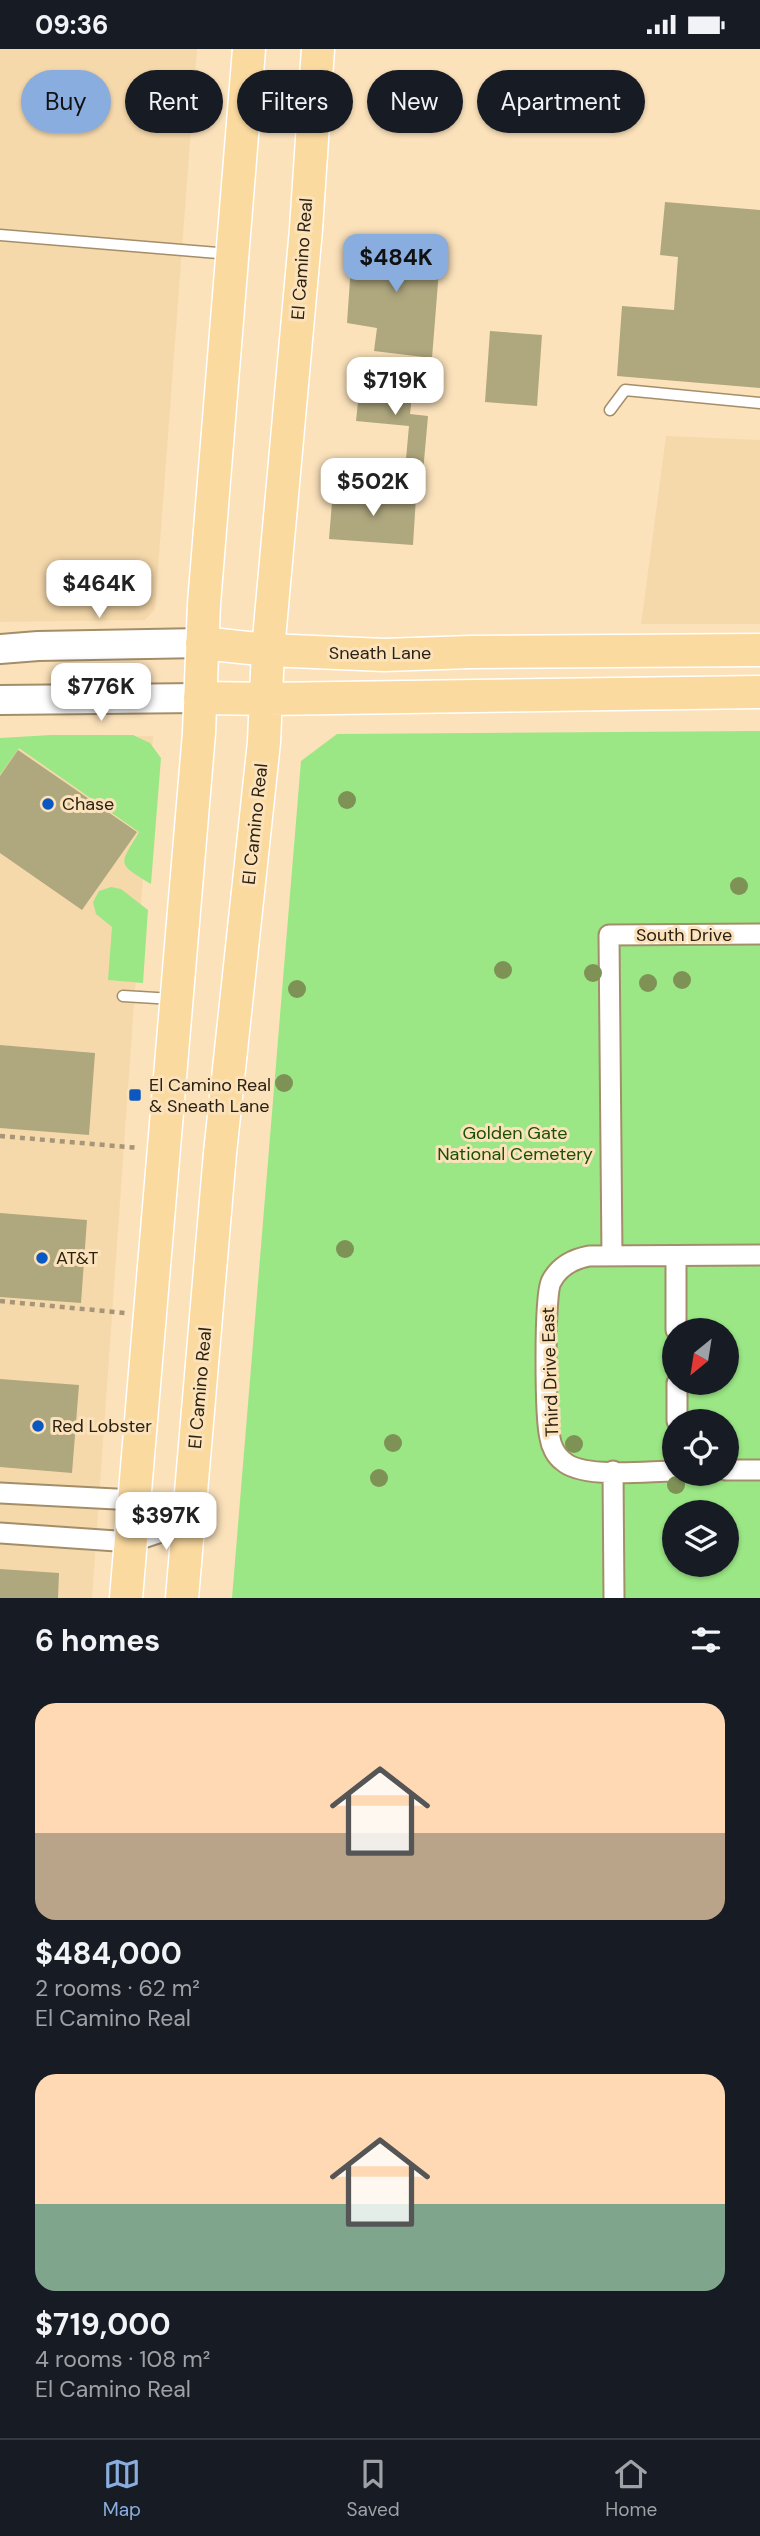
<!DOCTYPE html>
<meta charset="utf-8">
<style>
body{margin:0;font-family:"DM Sans",sans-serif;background:#242831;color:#f1f3f6;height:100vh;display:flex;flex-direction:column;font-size:26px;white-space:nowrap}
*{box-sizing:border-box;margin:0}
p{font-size:23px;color:#9ea1a6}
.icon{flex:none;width:38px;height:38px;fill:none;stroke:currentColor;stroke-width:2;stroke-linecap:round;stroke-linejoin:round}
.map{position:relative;height:1549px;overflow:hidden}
.panel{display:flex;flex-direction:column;background:#171b24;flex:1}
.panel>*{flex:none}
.guide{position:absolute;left:21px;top:21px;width:719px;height:63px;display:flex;gap:14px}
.needle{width:46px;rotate:210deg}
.fabs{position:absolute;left:662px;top:1269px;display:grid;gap:14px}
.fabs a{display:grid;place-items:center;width:77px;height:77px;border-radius:50%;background:#171b24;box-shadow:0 2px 5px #0004;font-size:35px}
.price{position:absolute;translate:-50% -60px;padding:0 16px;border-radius:14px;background:#fff;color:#222;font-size:23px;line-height:46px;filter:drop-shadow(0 2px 4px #0008)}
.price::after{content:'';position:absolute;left:50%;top:42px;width:21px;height:16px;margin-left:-10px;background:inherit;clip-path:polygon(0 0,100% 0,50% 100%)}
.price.selected{background:#8aaddf;color:#111}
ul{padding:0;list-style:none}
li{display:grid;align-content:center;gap:14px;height:371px;padding:0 35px}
li span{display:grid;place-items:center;height:217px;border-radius:21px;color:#555}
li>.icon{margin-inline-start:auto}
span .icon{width:126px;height:126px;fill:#fffc;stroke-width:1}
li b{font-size:30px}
h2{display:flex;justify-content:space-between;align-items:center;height:84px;padding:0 35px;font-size:30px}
.chip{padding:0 24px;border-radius:32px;background:#171b24;box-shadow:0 2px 5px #0004;font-size:24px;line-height:63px}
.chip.selected{background:#8aaddf;color:#111}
.status{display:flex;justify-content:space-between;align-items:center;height:49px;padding:0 35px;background:#171b24;direction:ltr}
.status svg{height:19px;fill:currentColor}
.menu{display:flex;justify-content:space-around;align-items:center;height:98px;border-top:2px solid #363941;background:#171b24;font-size:19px;color:#9ea1a6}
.menu a{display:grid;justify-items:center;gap:4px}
.menu .selected{color:#8aaddf}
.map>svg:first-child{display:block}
.built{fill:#f6d9ab}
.green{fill:#9be785;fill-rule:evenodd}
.building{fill:#afa77e}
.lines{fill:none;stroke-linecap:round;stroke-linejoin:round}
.lane-casing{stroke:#a48e69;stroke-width:13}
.street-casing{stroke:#a48e69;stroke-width:23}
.secondary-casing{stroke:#a48e69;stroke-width:32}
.primary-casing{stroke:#fff;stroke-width:35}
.path{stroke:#a79578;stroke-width:4.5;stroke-dasharray:5 5;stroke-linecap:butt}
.lane{stroke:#fff;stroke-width:10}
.street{stroke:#fff;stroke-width:19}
.secondary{stroke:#fff;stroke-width:28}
.primary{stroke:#fbdaa0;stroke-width:32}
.tree{fill:#7f9256}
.poi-dot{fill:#0b58c2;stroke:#fbe2bb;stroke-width:2.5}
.labels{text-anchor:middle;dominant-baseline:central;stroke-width:6;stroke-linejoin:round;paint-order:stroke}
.street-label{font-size:18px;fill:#2a2113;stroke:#fbe2bb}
.poi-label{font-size:18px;fill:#2a2113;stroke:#fbe2bb;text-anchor:start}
.park-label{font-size:18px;fill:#1a5003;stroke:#fbe2bb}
</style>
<div class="status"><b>09:36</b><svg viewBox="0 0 49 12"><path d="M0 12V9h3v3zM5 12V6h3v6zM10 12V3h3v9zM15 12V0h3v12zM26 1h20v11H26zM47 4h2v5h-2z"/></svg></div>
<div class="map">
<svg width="760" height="1549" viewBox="0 0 760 1549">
<rect width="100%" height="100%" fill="#fbe2bb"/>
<!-- built -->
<path class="built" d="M0 0H197L155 560 145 571 0 573Z
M666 387 760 391V575H641Z
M153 687 92 1549H0V691Z"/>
<!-- green -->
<path class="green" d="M760 682V1549H232L301 712 337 685ZM674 1281H726V1334H674ZM674 1372H726V1424H674ZM674 1463H726V1516H674Z
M51 686H133L150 694 161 709 151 835C115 813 120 816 139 783L19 699 0 726V689Z
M111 838 121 840 148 861 143 934 108 931 112 878 96 865 93 853 99 842Z"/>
<!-- building -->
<path class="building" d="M665 153 760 161V339L617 327 622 257 674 261 678 208 660 206Z
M353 188 441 196 432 309 374 302 377 279 347 274Z
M490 282 542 286 537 357 485 353Z
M360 333 413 338 410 365 428 367 423 423 405 421 409 377 356 372Z
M333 441 416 448 413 496 329 490Z
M18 701 137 783 82 861 0 804V727Z
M0 996 95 1004 89 1086 0 1079Z
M0 1164 87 1171 81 1254 0 1248Z
M0 1330 79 1336 72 1424 0 1418Z
M0 1520 59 1524 58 1549H0Z"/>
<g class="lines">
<!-- lane casing -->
<g class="lane-casing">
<path id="lane" d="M0 186 230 205
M610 361 625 341 760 354
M123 947 173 950"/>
</g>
<!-- street casing -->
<g class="street-casing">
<path id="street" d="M612 1207 609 886 760 885
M676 1207V1281
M677 1334V1372
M726 1421H760
M613 1422 614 1549
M674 1422C647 1422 582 1430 563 1412 556 1407 551 1397 550 1389 545 1370 544 1248 551 1233 559 1217 573 1210 589 1207L760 1206
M0 1444 135 1451 188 1474
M0 1484 131 1493 188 1474"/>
</g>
<!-- secondary casing -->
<g class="secondary-casing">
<path id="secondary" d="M0 600 38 597 202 594
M0 651 200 649"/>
</g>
<!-- primary casing -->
<g class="primary-casing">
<path id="primary" d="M202 594 268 601 384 606 470 603 760 601
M200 649 267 650 760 643
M126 1549 199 684 204 555 249 0
M182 1549 220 1104 264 693 268 601 306 180 318 0"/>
</g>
<!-- path -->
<path class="path" d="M0 1087 139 1099
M0 1252 125 1264"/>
<!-- lane -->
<use href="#lane" class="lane"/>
<!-- street -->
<use href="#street" class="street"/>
<!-- secondary -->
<use href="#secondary" class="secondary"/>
<!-- primary -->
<use href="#primary" class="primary"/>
</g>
<!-- trees -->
<g class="tree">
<circle cx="347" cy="751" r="9"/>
<circle cx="739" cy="837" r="9"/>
<circle cx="503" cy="921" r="9"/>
<circle cx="593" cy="924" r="9"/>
<circle cx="682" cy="931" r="9"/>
<circle cx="648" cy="934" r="9"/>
<circle cx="297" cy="940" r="9"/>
<circle cx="284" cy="1034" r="9"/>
<circle cx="345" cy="1200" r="9"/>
<circle cx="393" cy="1394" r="9"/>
<circle cx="574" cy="1395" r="9"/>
<circle cx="379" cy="1429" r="9"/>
<circle cx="676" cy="1436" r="9"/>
</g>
<!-- markers -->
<g class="poi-dot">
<circle cx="48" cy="755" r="7"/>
<rect x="128" y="1039" width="14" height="14" rx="3.5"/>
<circle cx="42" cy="1209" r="7"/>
<circle cx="38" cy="1377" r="7"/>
</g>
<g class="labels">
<!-- street labels -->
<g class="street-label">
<text transform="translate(302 210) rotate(-86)">El Camino Real</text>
<text x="380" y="604">Sneath Lane</text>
<text transform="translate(255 775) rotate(-84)">El Camino Real</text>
<text x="684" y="886">South Drive</text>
<text transform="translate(550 1323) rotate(-92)">Third Drive East</text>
<text transform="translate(200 1339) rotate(-85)">El Camino Real</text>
</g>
<!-- poi labels -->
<g class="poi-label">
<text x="62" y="755">Chase</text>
<text x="149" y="1036">El Camino Real<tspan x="149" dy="21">&amp; Sneath Lane</tspan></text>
<text x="56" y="1209">AT&amp;T</text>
<text x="52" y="1377">Red Lobster</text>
</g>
<!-- park labels -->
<g class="park-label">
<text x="515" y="1084">Golden Gate<tspan x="515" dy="21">National Cemetery</tspan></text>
</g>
</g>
</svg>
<div class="fabs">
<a><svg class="needle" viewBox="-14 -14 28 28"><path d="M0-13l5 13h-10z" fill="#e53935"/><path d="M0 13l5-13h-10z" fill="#9ea1a6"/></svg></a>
<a><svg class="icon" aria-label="locate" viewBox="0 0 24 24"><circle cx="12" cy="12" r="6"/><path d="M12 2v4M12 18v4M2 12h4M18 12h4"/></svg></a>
<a><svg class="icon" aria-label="layers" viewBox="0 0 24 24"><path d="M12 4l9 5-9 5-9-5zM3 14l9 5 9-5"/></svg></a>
</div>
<b class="price selected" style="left:396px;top:245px">$484K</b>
<b class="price" style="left:395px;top:368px">$719K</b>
<b class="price" style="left:373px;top:469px">$502K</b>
<b class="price" style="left:99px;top:571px">$464K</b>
<b class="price" style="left:101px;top:674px">$776K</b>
<b class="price" style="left:166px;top:1503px">$397K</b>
<div class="guide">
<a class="chip selected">Buy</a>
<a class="chip">Rent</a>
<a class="chip">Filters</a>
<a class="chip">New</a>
<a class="chip">Apartment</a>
</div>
</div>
<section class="panel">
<h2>6 homes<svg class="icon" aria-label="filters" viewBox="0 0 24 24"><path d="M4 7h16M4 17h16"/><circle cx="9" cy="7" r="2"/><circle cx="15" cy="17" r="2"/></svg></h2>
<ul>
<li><span style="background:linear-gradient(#ffd9b3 60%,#b9a48a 0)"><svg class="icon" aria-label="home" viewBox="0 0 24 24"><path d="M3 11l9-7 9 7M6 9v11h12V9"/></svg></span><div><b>$484,000</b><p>2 rooms · 62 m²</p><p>El Camino Real</p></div></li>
<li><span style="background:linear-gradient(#ffd9b3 60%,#7fa58c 0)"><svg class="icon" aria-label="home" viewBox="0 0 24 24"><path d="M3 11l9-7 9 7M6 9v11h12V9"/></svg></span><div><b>$719,000</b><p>4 rooms · 108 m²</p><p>El Camino Real</p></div></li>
</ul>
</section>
<nav class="menu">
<a class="selected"><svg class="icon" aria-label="map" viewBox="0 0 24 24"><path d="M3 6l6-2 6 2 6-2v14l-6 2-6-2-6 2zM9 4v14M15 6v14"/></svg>Map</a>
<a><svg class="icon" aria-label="saved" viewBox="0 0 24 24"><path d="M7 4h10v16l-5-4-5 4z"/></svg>Saved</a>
<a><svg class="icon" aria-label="home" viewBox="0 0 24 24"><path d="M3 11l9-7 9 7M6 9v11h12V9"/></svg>Home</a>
</nav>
